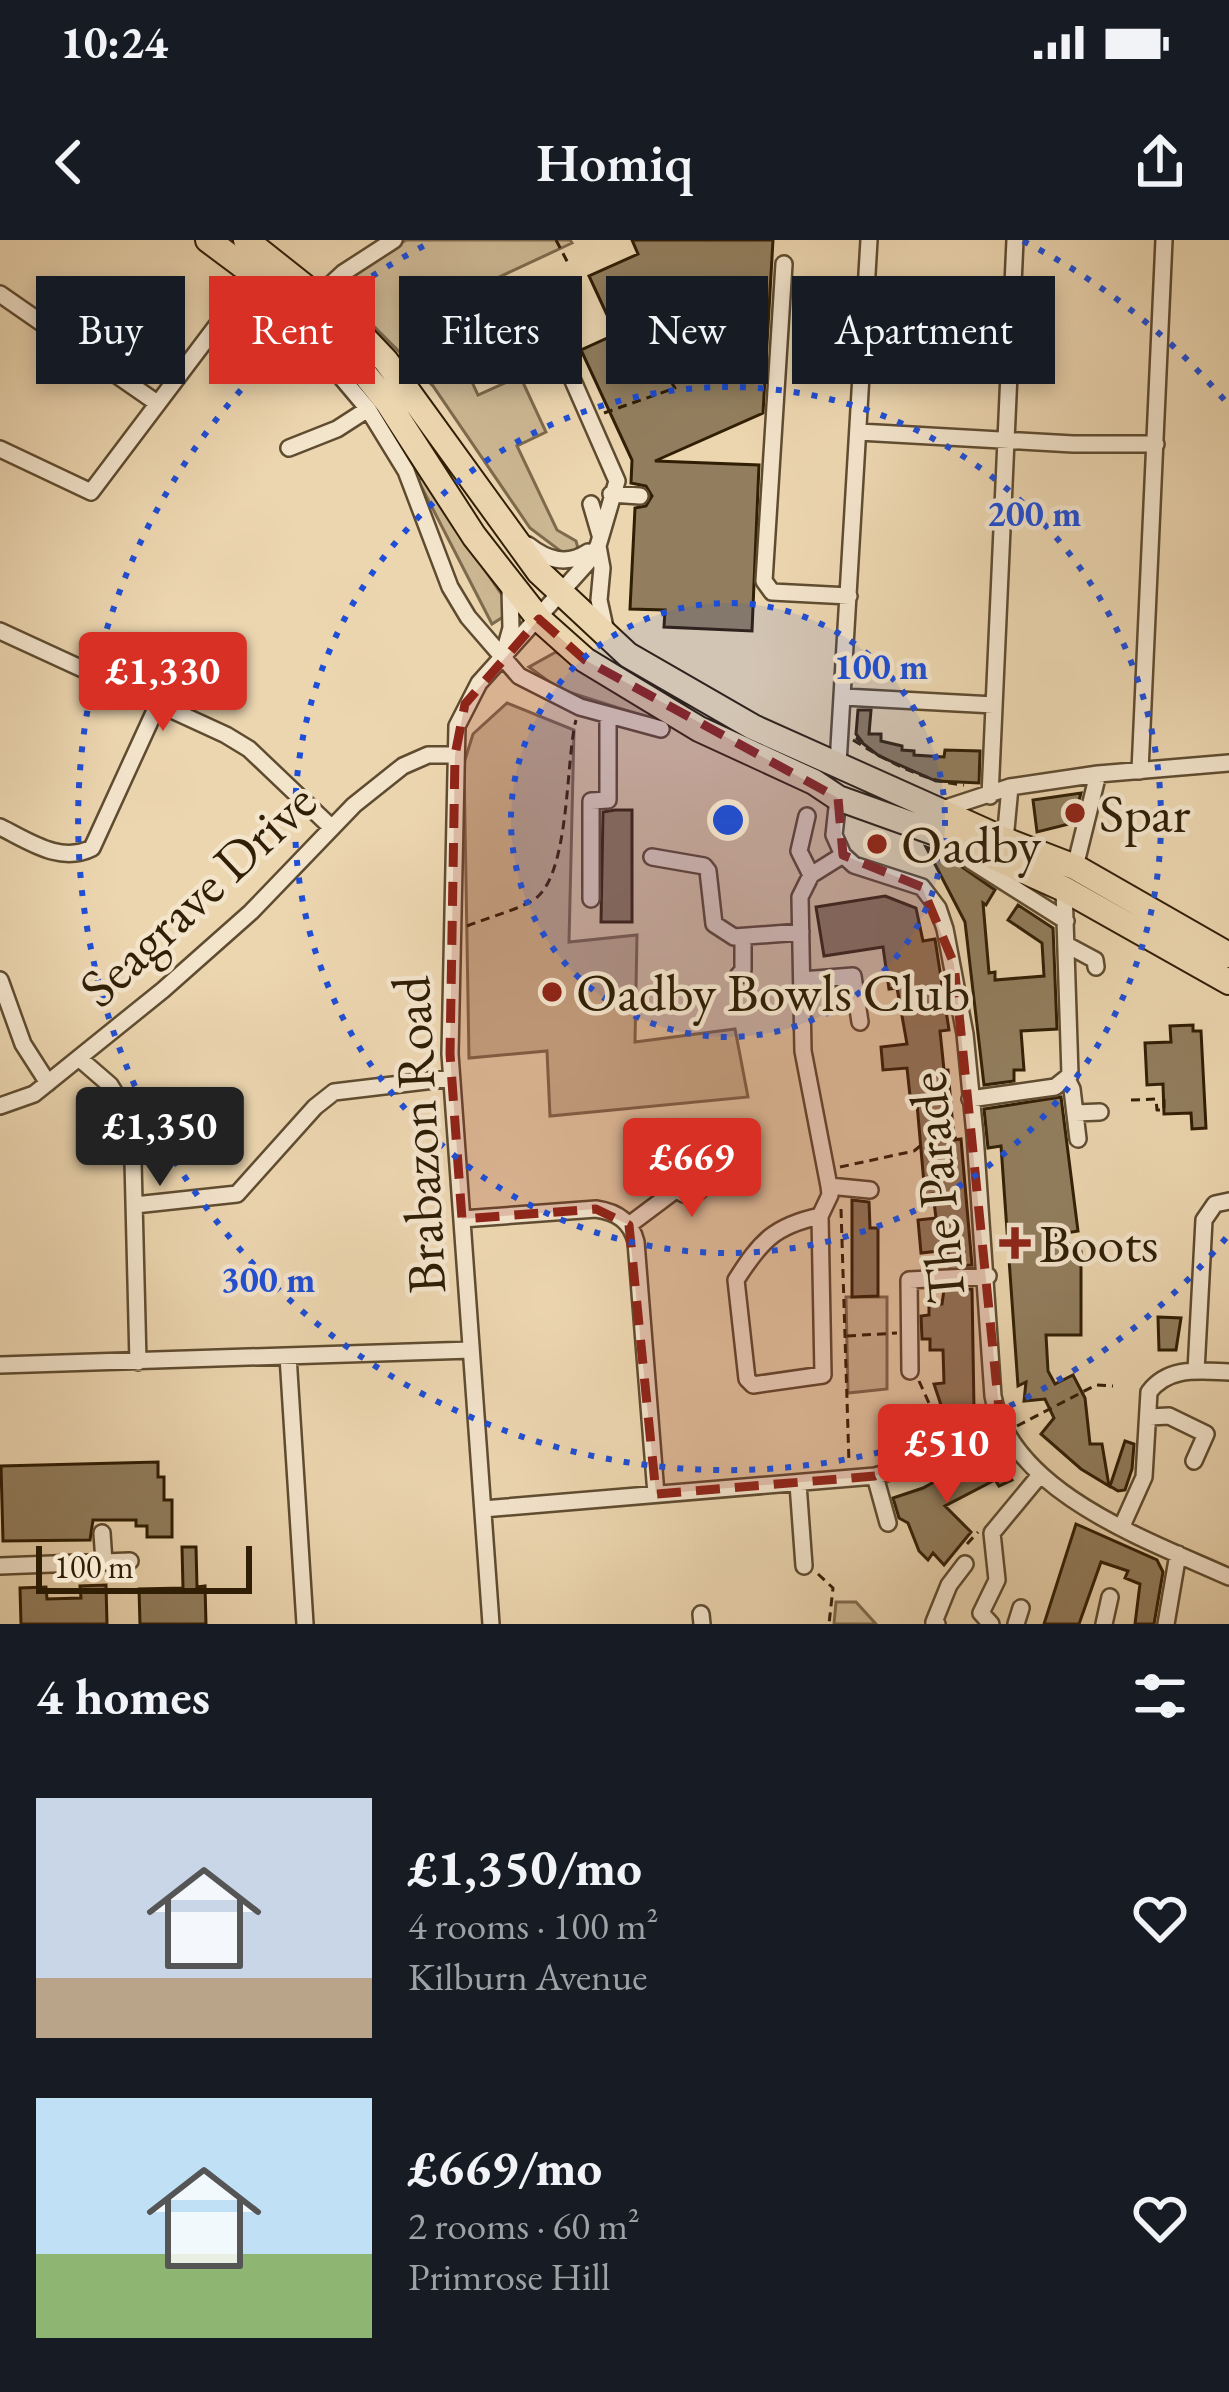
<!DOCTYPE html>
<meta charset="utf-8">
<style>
body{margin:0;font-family:"EB Garamond",serif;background:#242831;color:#f1f3f6;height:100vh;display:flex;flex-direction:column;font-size:45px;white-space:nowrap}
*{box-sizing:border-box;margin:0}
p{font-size:39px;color:#9ea1a6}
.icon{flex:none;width:66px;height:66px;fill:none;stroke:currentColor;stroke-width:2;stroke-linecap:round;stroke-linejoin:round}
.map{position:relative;height:1384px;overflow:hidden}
.details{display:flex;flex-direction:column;background:#171b24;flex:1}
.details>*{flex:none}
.hud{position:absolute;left:36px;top:36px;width:1158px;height:108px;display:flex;gap:24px}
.scale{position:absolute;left:36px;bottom:30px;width:216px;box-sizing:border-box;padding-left:12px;border:6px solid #301e05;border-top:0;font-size:33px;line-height:42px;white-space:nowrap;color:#301e05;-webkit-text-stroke:9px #f3e4cc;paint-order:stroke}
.price{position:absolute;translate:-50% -102px;padding:0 27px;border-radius:12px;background:#d93025;color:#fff;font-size:39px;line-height:78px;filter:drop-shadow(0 3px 6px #0008)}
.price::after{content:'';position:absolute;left:50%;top:72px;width:36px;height:27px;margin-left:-18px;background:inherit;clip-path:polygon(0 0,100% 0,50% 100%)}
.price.current{background:#222;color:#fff}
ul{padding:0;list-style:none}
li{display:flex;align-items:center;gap:36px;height:300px;padding:0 36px}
li span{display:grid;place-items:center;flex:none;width:336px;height:240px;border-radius:0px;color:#555}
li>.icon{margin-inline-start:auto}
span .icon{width:144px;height:144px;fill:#fffc;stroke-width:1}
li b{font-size:51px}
h2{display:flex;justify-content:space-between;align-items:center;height:144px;padding:0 36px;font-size:51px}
.tag{padding:0 42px;border-radius:0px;background:#171b24;box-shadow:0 6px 18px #0003;font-size:42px;line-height:108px}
.tag.current{background:#d93025;color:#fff}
.status{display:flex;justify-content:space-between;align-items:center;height:84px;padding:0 60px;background:#171b24;direction:ltr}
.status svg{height:33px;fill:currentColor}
header{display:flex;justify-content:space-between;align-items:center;height:156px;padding:0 36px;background:#171b24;font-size:54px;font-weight:600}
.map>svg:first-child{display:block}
.green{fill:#ccb793;stroke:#7e6a4c;stroke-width:3}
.building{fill:#927e5e;stroke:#301e05;stroke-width:3}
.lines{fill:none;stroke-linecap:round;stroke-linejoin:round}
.minor-casing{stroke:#5f4c30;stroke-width:20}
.highway-casing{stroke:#301e05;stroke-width:28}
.path{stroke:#301e05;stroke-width:3;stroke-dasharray:9 6;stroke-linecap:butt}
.minor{stroke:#f3e4cc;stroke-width:15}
.highway{stroke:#ecd6b0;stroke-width:24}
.marked{fill:#8f2418;fill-opacity:0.2;stroke:#8f2418;stroke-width:9;stroke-dasharray:24 15;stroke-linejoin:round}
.ring{fill:none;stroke:#1d4ed8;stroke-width:6;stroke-dasharray:6 12}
.poi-dot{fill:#8f2418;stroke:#f3e4cc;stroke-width:4.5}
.labels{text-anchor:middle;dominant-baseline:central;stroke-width:9;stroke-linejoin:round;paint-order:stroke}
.poi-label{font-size:54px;fill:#301e05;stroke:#f3e4cc;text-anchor:start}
.street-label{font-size:54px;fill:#301e05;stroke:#f3e4cc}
.centre{fill:#1d4ed8;stroke:#f3e4cc;stroke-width:6}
.ring-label{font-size:36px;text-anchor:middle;font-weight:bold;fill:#1d4ed8;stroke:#f3e4cc;stroke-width:9;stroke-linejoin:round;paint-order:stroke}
</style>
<div class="status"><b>10:24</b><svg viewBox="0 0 49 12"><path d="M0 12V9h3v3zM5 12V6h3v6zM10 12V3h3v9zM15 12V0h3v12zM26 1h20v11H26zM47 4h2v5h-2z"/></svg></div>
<header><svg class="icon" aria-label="back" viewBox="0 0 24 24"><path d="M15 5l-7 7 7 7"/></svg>Homiq<svg class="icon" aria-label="share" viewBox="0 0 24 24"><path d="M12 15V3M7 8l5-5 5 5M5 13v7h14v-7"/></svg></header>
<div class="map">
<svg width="1229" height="1384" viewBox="0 0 1229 1384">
<rect width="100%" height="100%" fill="#ecd6b0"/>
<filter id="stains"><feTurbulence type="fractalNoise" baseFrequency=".00167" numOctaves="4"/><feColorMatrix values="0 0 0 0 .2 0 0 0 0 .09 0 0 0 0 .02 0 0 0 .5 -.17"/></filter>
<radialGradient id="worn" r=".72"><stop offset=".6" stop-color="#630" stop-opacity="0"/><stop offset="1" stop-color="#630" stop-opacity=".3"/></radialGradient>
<!-- green -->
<path class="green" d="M406 0H570L572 3 431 69 446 85 478 155 520 136 546 192 517 206 557 290 576 301 578 308 567 316 530 288 433 146 334 46Z
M422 238 502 355 503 377 492 384 418 240Z
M556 412 650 472V478L559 449 529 427Z
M507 463 574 490 569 702 637 695 635 802 735 789 748 857 550 876 547 811 469 818 464 523 473 494Z
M846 1057H887V1149L848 1153Z
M836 1362H856L876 1384H834Z"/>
<!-- building -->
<path class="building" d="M632 0H773L763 173 655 221 759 225 752 391 664 387 665 370 630 369 635 268 646 266 652 256 646 246 631 243 632 220 581 110 616 94 589 36 638 14Z
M858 470H871L869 494H881V501L902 506V510L914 511V515L944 517 945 510 980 511 979 543 936 541 879 516 856 498 860 499 856 494Z
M1081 553 1073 583 1037 592 1033 560Z
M615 570H632V682H601L603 572Z
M926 607 942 613 995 650 986 665 983 663 989 733 995 732V740L1044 736 1042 703 1008 680 1018 665 1053 688 1057 789 1021 791 1024 830H1014V841L984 845 965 682Z
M885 656 916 668 923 701 935 699 949 790 940 791 944 830H948L954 900 961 899 972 1025 950 1026 948 1010 921 1013 918 980 936 978 933 954 925 955 917 864 911 865 907 828 883 830 881 807 907 804 897 748 889 749 883 707 824 716 816 667Z
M1193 785V791H1201L1206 888 1192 889 1191 873 1164 874 1163 844 1147 845 1145 803 1171 802 1170 786Z
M1061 857 1078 991 1054 995 1081 1011V1095H1046L1048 1131 1055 1144 1073 1135 1085 1158 1090 1204H1102L1109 1246 1081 1229 1041 1194 1054 1178 1045 1159 1024 1161 1026 1142 1018 1146 1001 906 988 908 984 869Z
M852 960 869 962 870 988H878V1056L852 1057Z
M972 1049 974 1169 947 1183 934 1144 944 1143 943 1110H930V1099H922L921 1076 929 1075V1064H942L944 1050Z
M1158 1077 1181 1078 1176 1110H1159Z
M1125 1201 1134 1204 1132 1229 1125 1250 1118 1251 1110 1246Z
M988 1212 993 1220 1000 1216 1012 1240 999 1246 995 1240 945 1266 971 1292 944 1325 933 1313 928 1320 919 1311 908 1283 899 1278 893 1258 923 1248Z
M158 1222V1237H164V1260H172V1297H147V1286H136V1280H93L90 1300 3 1301 1 1226Z
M1076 1284 1157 1320 1163 1332 1154 1384H1135L1140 1344 1125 1338 1128 1331 1101 1322 1079 1384H1044Z
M182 1307H196L197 1347 205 1346 206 1384H140L139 1349 183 1348Z
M106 1345 107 1384H21L20 1348 46 1347 47 1359 81 1358 80 1346Z"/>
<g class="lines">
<!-- minor casing -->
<g class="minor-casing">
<path id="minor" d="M784 24 764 341 772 352 849 356
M241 53 336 131 368 169 406 231 450 347 468 377 519 436 580 467 661 489
M0 54 157 163
M317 57 343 33 394 0
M859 192 1073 204H1156
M289 208 337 189 368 169
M0 209 91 252 245 48
M611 254 640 256
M591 264 600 295
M528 305C547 320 567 326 588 312
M598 306 602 328 599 360 606 392
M0 391 226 495 249 509 332 588
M504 413 511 388 510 348
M844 457 994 465
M838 524 869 0
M1140 531 1164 0
M990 556 1015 0
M838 558 834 595 843 615 854 625 922 647 938 668 945 689 965 794 975 895 993 1156C1011 1253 1150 1301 1229 1337
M940 570 1010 547 1098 534 1229 523
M807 576 799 611 811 635
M0 587C29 601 60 624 92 608L158 464
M1005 600 1010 547
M962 606 971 621 1066 681
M652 617 704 626 708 631 714 684 734 697 801 692
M1075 627 1098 534
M591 659V561L608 560V475
M1067 705 1095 720 1096 727
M738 736 743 730V697
M0 740 23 804 48 843
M802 740 853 736 860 782
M80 819 110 845 132 881 138 1122
M1067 839 1072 849 1078 899
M970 859 1055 847 1070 835 1064 649
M0 866 34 854 163 750 251 672 354 565 403 526 428 515H455
M1075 873 1100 872
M675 941a14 14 0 1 1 28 0a14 14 0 1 1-28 0Z
M829 946 803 811 800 657 811 635 843 615
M135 965 237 954 315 867 334 852 451 838
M820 976 823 1135 753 1145 747 1139 736 1040C761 1001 774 986 820 976Z
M820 976 830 955 829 946 870 950
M462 979 596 969C617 972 631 981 636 1002L656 1254
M629 985 677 949
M288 1116 305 1384
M0 1125 471 1110
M910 1131 909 1040 988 1036
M1196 1131 1204 980 1215 964 1229 961
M1149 1177 1169 1176 1206 1194 1194 1221
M875 1236 888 1283
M798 1244 804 1326
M483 1269 875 1236 904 1228 1000 1179
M1122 1286 1144 1237 1149 1152C1169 1126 1199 1131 1229 1132
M102 1293 104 1322
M0 1326 130 1321
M701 1374 702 1384
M491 1384 450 814 457 486 479 443 587 323 598 306 617 241 534 52
M937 1384 934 1382 949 1345 965 1324
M991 1384 981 1373 997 1340 992 1293 1040 1235
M1016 1384 1021 1368
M1104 1384 1110 1357
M1166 1384 1178 1314"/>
</g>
<!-- highway casing -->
<g class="highway-casing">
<path id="highway" d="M208 0 302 70 348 113 388 163 474 296 539 379 585 420 699 489 814 542 838 558 958 601 1064 649 1229 742
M246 0 348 81 386 121 539 332 628 415 753 487 1005 600 1075 627 1229 715"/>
</g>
<!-- path -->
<path class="path" d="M556 0 569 25
M604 173 675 148 663 129 681 123
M853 500C889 522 922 541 964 545
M467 686C487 678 510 672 530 662 571 643 565 521 576 480
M1131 860 1156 859 1157 870H1164V859
M840 927 914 911 925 902 957 898
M841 969 849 1223
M1072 1004 1090 1003
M847 1096 897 1093
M919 1141 942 1192
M1017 1186 1096 1145 1113 1146
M967 1304 978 1292
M818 1334 833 1348 829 1384"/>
<!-- minor -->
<use href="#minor" class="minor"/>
<!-- highway -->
<use href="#highway" class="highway"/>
</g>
<!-- marked area -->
<path class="marked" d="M539 379 585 420 838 558 843 615 922 647 954 724 1000 1179 875 1236 656 1254 629 985 596 969 462 979 450 814 455 515 465 464Z"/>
<!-- distance rings -->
<circle cx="728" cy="580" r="217" fill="#1d4ed8" fill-opacity=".12"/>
<g class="ring">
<circle cx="728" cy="580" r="217"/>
<circle cx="728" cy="580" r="433"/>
<path d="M1226 998A650 650 0 1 1 433 1M1023 1A650 650 0 0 1 1226 162"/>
</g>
<!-- markers -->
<g class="poi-dot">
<circle cx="1075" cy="573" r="12"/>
<circle cx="877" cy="604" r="12"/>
<circle cx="552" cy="752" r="12"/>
<path d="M1009 985h12v12h12v12h-12v12h-12v-12h-12v-12h12z"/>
</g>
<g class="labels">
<!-- poi labels -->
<g class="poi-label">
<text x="1099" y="573">Spar</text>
<text x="901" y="604">Oadby</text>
<text x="576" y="752">Oadby Bowls Club</text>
<text x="1039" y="1003">Boots</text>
</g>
<!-- street labels -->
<g class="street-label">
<text transform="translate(197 654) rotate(-43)">Seagrave Drive</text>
<text transform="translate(418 895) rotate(-93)">Brabazon Road</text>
<text transform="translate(936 948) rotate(-95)">The Parade</text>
</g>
</g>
<circle cx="728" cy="580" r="18" class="centre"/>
<g class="ring-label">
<text x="1034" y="286">200 m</text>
<text x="881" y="439">100 m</text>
<text x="268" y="1052">300 m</text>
</g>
<rect width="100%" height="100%" filter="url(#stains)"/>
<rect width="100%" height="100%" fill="url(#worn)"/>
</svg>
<div class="scale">100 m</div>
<b class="price" style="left:163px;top:494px">£1,330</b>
<b class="price current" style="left:160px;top:949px">£1,350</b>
<b class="price" style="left:692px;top:980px">£669</b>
<b class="price" style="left:947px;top:1266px">£510</b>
<div class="hud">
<a class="tag">Buy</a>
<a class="tag current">Rent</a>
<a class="tag">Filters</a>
<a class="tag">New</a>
<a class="tag">Apartment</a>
</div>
</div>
<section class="details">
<h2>4 homes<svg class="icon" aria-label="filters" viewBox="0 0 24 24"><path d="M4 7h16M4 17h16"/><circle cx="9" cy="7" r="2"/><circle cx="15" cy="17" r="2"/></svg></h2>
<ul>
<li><span style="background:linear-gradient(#c9d6e8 75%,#b9a48a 0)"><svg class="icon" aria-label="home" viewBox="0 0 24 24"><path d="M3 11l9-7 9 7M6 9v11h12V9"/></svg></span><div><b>£1,350/mo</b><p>4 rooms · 100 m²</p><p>Kilburn Avenue</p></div><svg class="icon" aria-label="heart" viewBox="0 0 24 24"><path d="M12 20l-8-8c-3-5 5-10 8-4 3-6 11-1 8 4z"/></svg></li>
<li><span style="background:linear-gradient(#bfe0f5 65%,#8fb573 0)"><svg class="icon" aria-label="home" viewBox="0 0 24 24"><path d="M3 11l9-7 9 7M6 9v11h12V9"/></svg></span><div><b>£669/mo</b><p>2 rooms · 60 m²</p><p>Primrose Hill</p></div><svg class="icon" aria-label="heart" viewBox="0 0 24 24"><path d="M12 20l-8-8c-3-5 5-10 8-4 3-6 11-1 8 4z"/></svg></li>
</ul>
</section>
